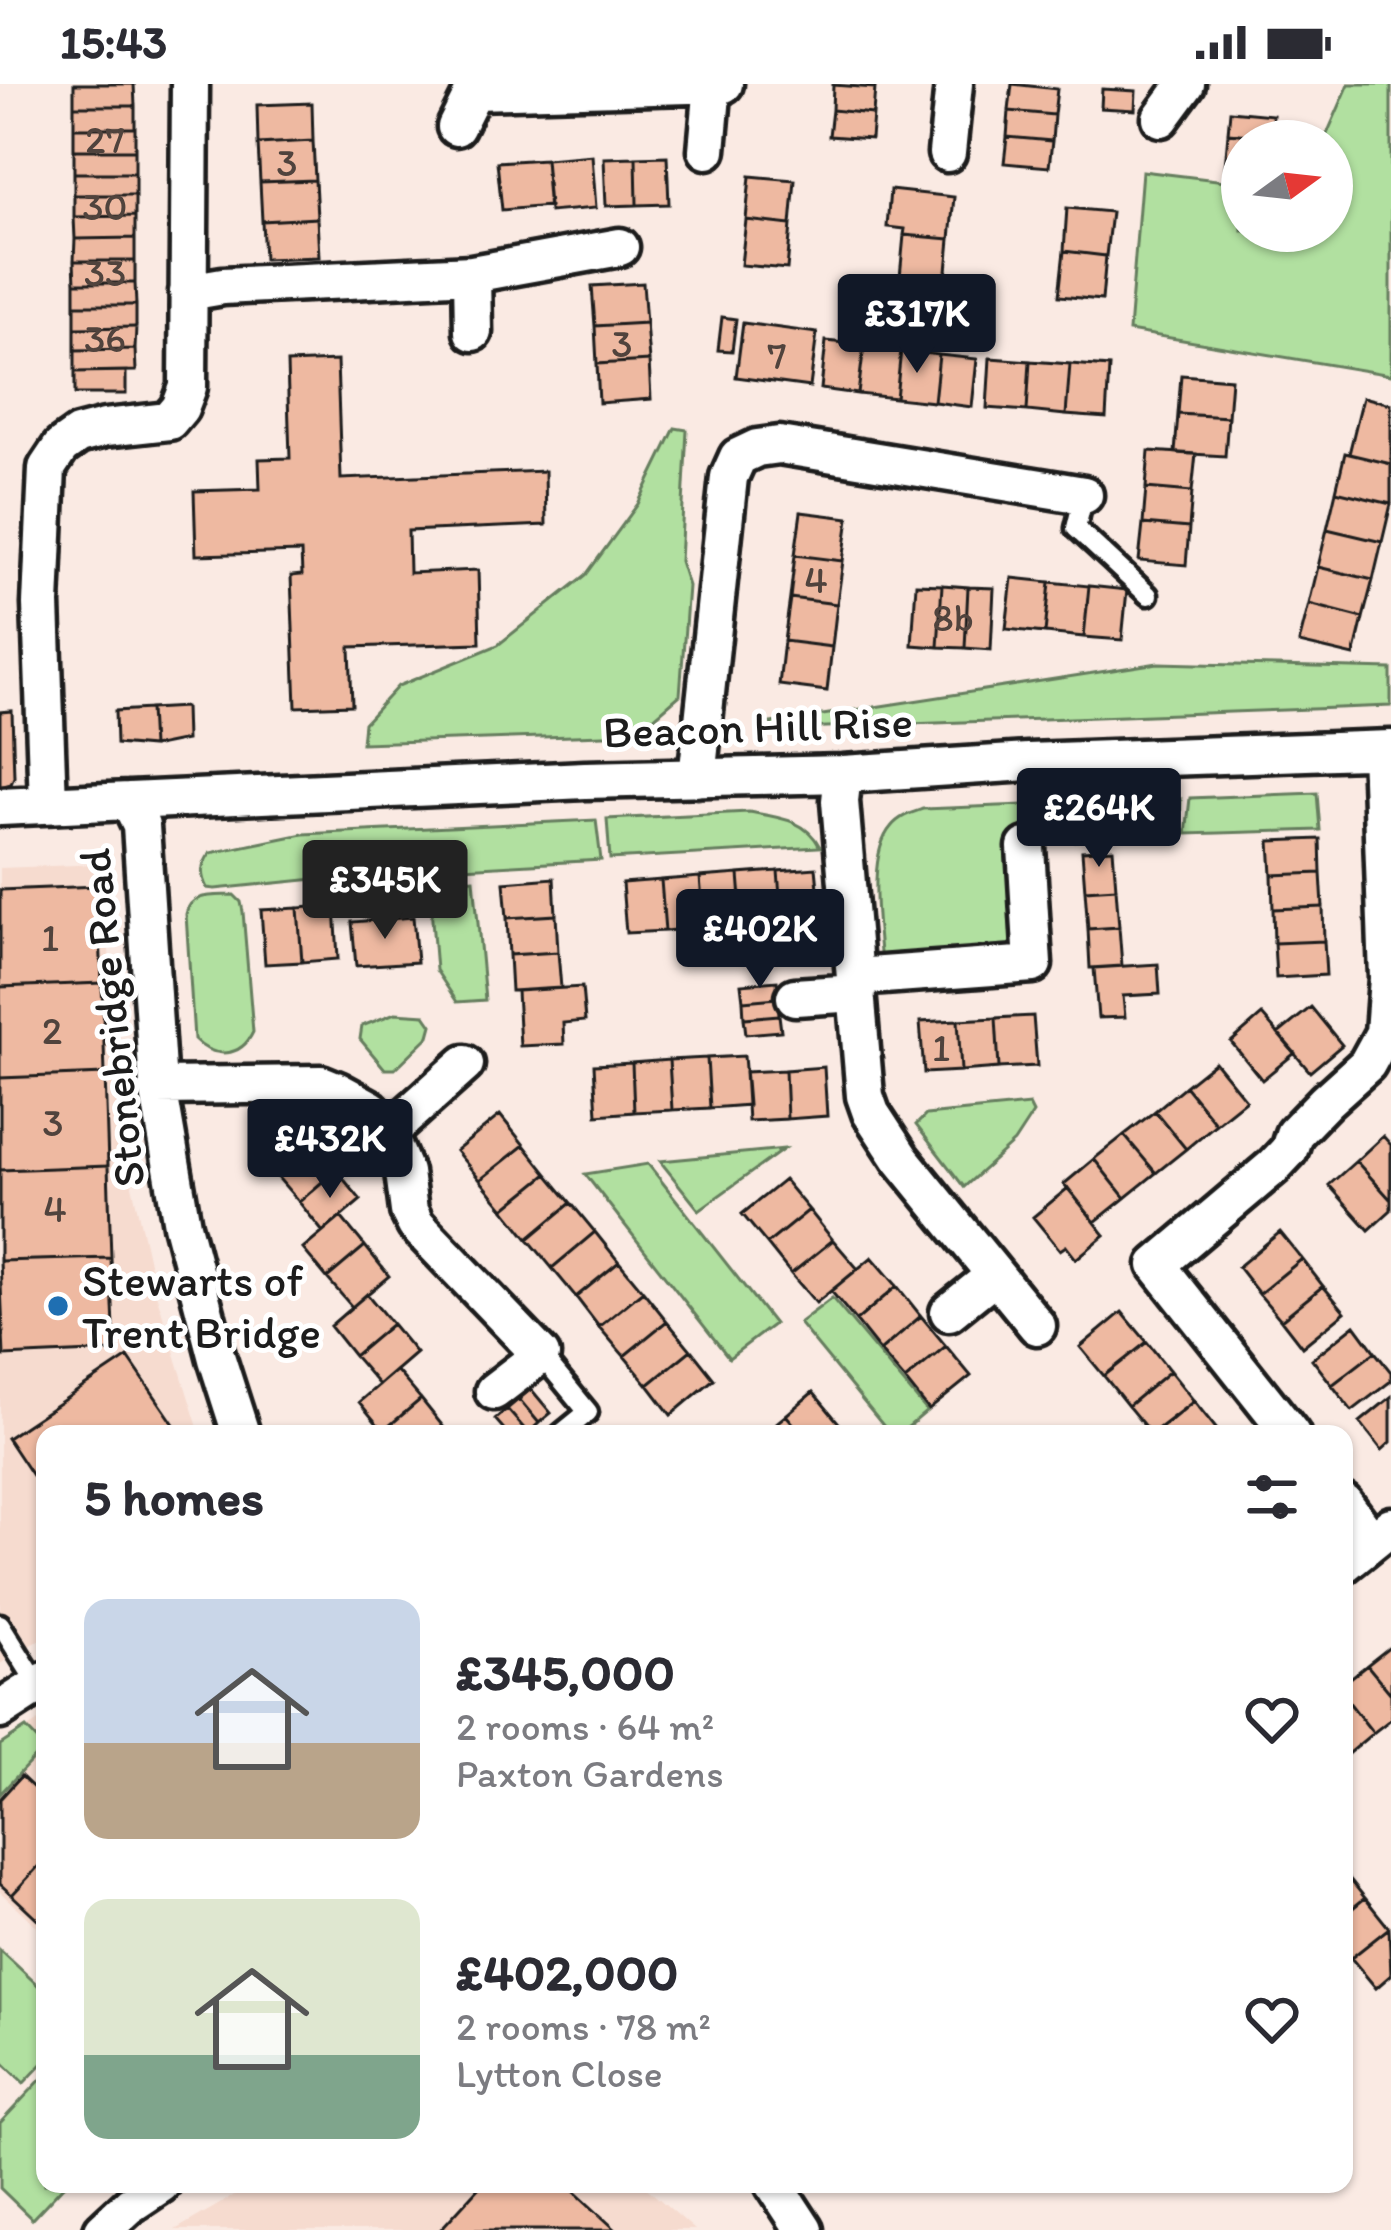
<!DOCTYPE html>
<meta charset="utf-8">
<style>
body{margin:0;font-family:Itim,sans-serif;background:#f7f7f7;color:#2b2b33;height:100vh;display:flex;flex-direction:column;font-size:45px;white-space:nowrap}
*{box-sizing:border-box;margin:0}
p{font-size:39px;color:#7c7c81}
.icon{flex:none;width:66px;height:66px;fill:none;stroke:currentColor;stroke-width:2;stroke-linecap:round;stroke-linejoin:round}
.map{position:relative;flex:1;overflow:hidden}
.drawer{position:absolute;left:36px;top:1341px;width:1317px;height:768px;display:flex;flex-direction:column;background:#fff;border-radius:24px;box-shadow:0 3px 9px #0004}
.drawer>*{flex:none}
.needle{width:78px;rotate:75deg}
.fabs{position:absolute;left:1221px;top:36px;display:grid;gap:24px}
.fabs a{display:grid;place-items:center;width:132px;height:132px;border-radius:50%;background:#fff;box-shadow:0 3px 9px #0004;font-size:60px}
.price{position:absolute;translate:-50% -102px;padding:0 27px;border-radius:12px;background:#111827;color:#fff;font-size:39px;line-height:78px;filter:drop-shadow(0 3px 6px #0008)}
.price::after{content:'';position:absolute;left:50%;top:72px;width:36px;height:27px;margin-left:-18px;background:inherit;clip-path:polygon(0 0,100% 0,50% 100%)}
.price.on{background:#222;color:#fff}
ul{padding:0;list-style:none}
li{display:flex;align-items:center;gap:36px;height:300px;padding:0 48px}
li span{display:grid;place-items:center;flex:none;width:336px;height:240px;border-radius:24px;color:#555}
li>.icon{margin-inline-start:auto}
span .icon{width:144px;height:144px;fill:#fffc;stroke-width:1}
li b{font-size:51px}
h2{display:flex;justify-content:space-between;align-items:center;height:144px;padding:0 48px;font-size:51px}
.status{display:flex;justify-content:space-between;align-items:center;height:84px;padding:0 60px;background:#fff;direction:ltr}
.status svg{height:33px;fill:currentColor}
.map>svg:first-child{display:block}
.built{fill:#f6dbcf}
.green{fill:#b1e0a0;stroke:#667e5e;stroke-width:3}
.building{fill:#eeb9a1;stroke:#1c1c1c;stroke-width:3}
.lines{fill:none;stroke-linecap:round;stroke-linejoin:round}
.lane-casing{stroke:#1c1c1c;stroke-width:27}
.street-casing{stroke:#1c1c1c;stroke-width:45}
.lane{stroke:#fff;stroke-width:18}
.street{stroke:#fff;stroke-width:36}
.poi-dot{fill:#1f6fb2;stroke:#fff;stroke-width:4.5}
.labels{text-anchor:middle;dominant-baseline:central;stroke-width:10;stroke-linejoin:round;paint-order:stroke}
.number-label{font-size:39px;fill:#50433d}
.street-label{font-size:45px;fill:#1c1c1c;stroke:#fff}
.poi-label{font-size:45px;fill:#1c1c1c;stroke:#fff;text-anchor:start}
</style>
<div class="status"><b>15:43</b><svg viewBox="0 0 49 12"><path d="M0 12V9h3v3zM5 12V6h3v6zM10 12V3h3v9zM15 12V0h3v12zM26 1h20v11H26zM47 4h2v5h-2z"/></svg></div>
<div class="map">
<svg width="1391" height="2146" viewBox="0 0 1391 2146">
<rect width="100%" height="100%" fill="#faeae3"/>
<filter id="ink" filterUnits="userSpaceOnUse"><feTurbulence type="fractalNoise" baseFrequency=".00833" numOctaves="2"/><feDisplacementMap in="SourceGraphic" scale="24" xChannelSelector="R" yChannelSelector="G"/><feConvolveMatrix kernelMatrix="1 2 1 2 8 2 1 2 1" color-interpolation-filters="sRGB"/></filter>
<g filter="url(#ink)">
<!-- built -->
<path class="built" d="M102 780 121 1014 132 1101 155 1206 200 1350H45V1552L0 1580V784Z
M45 1633V1850L0 1808V1661Z
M254 2100H642L695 2146H175Z"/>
<!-- green -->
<path class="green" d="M1349 0H1391V291L1129 247 1142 87 1242 99V147H1332V57H1324Z
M675 344 687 346 680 477 688 502 680 611 635 650 362 659 364 639 398 602 498 561 586 491 638 420Z
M1158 579 1391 585V622L773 645 771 639Z
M1317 709 1320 746 1186 750 1190 714Z
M1181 715 1180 750 1010 761 1016 848 1008 863 993 874 881 882C879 845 866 772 891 743 900 732 911 729 923 725Z
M749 728C777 733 806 735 820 763L610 775 607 735Z
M596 736 601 776 375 789 215 805 207 804C200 790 201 782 210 769L303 750Z
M474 795 485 916 457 918 436 886 429 798Z
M234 811 241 818 243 828 253 948C241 974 213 975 194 955L186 830C191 808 214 812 234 811Z
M395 929 425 931 432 941 429 952 395 985H385L360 955 362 942Z
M1029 1021 1033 1029 1014 1058 964 1103 916 1041 926 1031Z
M784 1065 699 1126 660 1077Z
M648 1080 774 1240 729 1274 585 1090Z
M832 1214 927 1327 900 1350H890L799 1239Z
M26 1644 44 1663 0 1710V1661Z
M0 1866 45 1908V1977L24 1999 0 1976Z
M45 1991V2100H65L32 2135 0 2104V2039Z"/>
<!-- building -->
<path class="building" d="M74 0H134L135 22H74Z
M1012 0 1057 5 1054 31 1009 27Z
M833 1 875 4 873 30 832 26Z
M1102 5 1136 7 1135 26 1101 24Z
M312 19 313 57 258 60 257 21Z
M74 22H135V44H74Z
M832 26 873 30 871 55 829 52Z
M1009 27 1054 31 1052 57 1007 53Z
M1230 27 1273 31 1271 53 1228 49Z
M74 44H135V66H74Z
M1228 49 1271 53V57H1242V73L1226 72Z
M1007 53 1052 57 1049 83 1004 79Z
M313 57 315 96 260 98 258 60Z
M74 66H135V89H74Z
M592 71 596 124 549 128 545 75Z
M667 72 669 120 637 121 636 73Z
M1226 72 1242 73V96L1224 94Z
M636 73 637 121 606 122 604 74Z
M545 75 549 122 502 126 497 78Z
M74 89H135V111H74Z
M750 92 795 96 791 141 746 136Z
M315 96 317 134 262 137 260 98Z
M890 106 954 113 950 155 904 151 905 145 887 143Z
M74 111H135V132L74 133Z
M1067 124 1111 128 1106 172 1064 167Z
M135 132V154L75 155 74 133Z
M317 134 319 173 264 175 262 137Z
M746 136 791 141 787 185 741 181Z
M904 151 950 155 946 198 900 193Z
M135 154V177H74L75 155Z
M1064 167 1106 172 1102 216 1059 212Z
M74 177H135V199H75Z
M75 199H135L136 221H75Z
M643 199 646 239 595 242 592 202Z
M75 221H136V243L75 244Z
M722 233 736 235 732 267 718 266Z
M646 239 649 277 597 280 595 242Z
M743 239 817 249 810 303 736 293Z
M136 243 135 265 75 266V244Z
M826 257 864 261 858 310 821 305Z
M864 261 901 266 896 314 858 310Z
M135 265 136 287 75 288V266Z
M901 266 939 271 934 318 896 314Z
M939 271 977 275 972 323 934 318Z
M990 274 1030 277 1027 327 987 324Z
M337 277 341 395 545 387 546 441 408 447 409 489 478 486 480 559 350 563 352 621 296 623 291 492 302 491 301 468 196 471 194 407 260 405 259 375 290 374 287 279Z
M649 277 651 315 599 319 597 280Z
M1030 277 1070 280 1066 331 1027 327Z
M1070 280 1109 283 1106 334 1066 331Z
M126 287V310H75V288Z
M1181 291 1231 295 1228 333 1178 330Z
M1363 313 1391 320V380L1349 370Z
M1178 330 1228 333 1225 372 1175 369Z
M1149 367 1196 370 1192 408 1146 404Z
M1345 369 1391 380V420L1336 407Z
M1146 404 1192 408 1189 444 1143 440Z
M1336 407 1391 420 1382 458 1327 445Z
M801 428 849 434 843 477 795 471Z
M1143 440 1189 444 1186 481 1139 477Z
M1327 445 1382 458 1373 496 1318 483Z
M795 471 843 477 837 520 790 514Z
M1318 483 1373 496 1363 534 1309 520Z
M1012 494 1050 498 1045 549 1006 545Z
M1050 498 1089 502 1084 553 1045 549Z
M916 500 942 501 938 563 912 561Z
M942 501 968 503 965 564 938 563Z
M1089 502 1127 506 1122 556 1084 553Z
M968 503 994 504 991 566 965 564Z
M790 514 837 520 832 563 784 557Z
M1309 520 1363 534 1354 572 1299 559Z
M784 557 832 563 827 607 779 601Z
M185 623 186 656 152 663 150 625Z
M150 625 152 663 116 660 115 627Z
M12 627 14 693 11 700 0 703V628Z
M1320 755 1321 789 1272 791 1270 757Z
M1113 765 1116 804 1085 806 1082 767Z
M816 784 821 835 782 837 778 787Z
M778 787 782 837 743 841 739 790Z
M1321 789 1323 823 1273 825 1272 791Z
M739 790 743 841 704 843 700 793Z
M700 793 704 843 665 847 661 796Z
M554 794 556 831 507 834 504 798Z
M661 796 665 847 626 849 622 799Z
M98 802 102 899 0 903V806Z
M1116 804 1119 843 1088 845 1085 806Z
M335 821 338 875 302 878 298 824Z
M1323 823 1324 857 1274 859 1273 825Z
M298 824 302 878 265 880 261 826Z
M556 831 558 868 509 871 507 834Z
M413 833 417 878 356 882 352 838Z
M1119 843 1122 882 1090 884 1088 845Z
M1324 857 1326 891 1276 894 1274 859Z
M558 868 561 904 511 907 509 871Z
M1158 880 1160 910 1123 912 1125 933 1098 934 1094 884Z
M777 897 778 914 743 917 741 900Z
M102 899 105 990 0 994V903Z
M582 903 585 937 563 939 564 960 520 962 517 907Z
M778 914 779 931 744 934 743 917Z
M1311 923 1342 961 1310 988 1278 950Z
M779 931 781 947 746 950 744 934Z
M1262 931 1295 969 1262 996 1231 958Z
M1033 932 1037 982 999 984 996 934Z
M996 934 999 984 961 987 958 936Z
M958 936 961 987 924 989 920 938Z
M744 972 748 1021 710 1024 707 974Z
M707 974 710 1024 672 1026 669 976Z
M669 976 672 1026 634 1028 632 979Z
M1215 978 1246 1016 1216 1040 1185 1002Z
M632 979 634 1028 597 1031 594 981Z
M824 983 827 1032 787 1035 785 986Z
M785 986 787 1035 748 1037 745 988Z
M105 990 108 1082 0 1086V994Z
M1185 1002 1216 1040 1186 1065 1155 1027Z
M1155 1027 1186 1065 1156 1089 1124 1051Z
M500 1031 524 1061 480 1096 456 1067Z
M1124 1051 1156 1089 1125 1114 1094 1075Z
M1383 1052 1391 1061V1116L1356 1077Z
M312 1057 336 1086 299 1118 274 1089Z
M524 1061 547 1090 504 1125 480 1096Z
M1094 1075 1125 1114 1095 1138 1064 1100Z
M1356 1077 1391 1116V1126L1369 1146 1329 1101Z
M108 1082 111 1174 0 1177V1086Z
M336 1086 361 1116 323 1148 299 1118Z
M547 1090 571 1119 528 1155 504 1125Z
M784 1096 809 1126 767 1160 742 1130Z
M1068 1104 1105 1151 1076 1175 1066 1162 1060 1166 1033 1133Z
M571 1119 595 1148 552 1184 528 1155Z
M809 1126 833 1156 791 1190 767 1160Z
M341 1133 365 1162 327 1194 303 1165Z
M595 1148 619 1178 576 1213 552 1184Z
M1280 1148 1302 1175 1259 1210 1238 1183Z
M833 1156 858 1185 816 1219 791 1190Z
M365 1162 389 1192 352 1223 327 1194Z
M872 1173 897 1202 856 1237 831 1207Z
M111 1174 115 1267 4 1272 0 1177Z
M1302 1175 1323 1202 1281 1236 1259 1210Z
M619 1178 643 1207 599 1243 576 1213Z
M897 1202 921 1232 880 1267 856 1237Z
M1323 1202 1345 1228 1302 1263 1281 1236Z
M643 1207 667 1237 624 1272 599 1243Z
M367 1210 392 1240 354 1272 330 1242Z
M1122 1228 1147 1258 1104 1292 1080 1263Z
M921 1232 946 1262 905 1296 880 1267Z
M667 1237 691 1266 648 1301 624 1272Z
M392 1240 416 1269 379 1301 354 1272Z
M1355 1241 1375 1268 1332 1301 1312 1275Z
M1147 1258 1170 1287 1128 1322 1104 1292Z
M946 1262 971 1292 929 1326 905 1296Z
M691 1266 714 1295 671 1331 648 1301Z
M1375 1268 1391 1288V1297L1352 1327 1332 1301Z
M128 1273 180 1349 45 1350V1411L7 1354Z
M396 1286 421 1315 383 1347 359 1318Z
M1170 1287 1194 1317 1151 1350 1128 1322Z
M531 1305 551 1329 539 1339 519 1315Z
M813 1308 848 1350H802L786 1331Z
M1391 1313V1358L1382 1366 1360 1338Z
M421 1315 445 1345 440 1350H385L383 1347Z
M519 1315 539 1339 528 1349 507 1325Z
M1194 1317 1218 1347 1214 1350H1154Z
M507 1325 528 1349 527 1350H508L495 1335Z
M786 1331 802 1350H763Z
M1391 1562V1610L1367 1581Z
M1367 1581 1391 1610V1635L1373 1649 1344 1612V1599Z
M1344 1612 1373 1649 1344 1673Z
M21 1692 45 1715V1775L12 1811 0 1800V1715Z
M45 1775V1842L12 1811Z
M1344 1788 1365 1814 1344 1831Z
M1365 1814 1389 1844 1351 1874 1344 1865V1831Z
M1389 1844 1391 1891 1376 1904 1351 1874Z
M482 2100H566L616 2146H440Z"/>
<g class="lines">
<!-- lane casing -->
<g class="lane-casing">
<path id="lane" d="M1084 411 1076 444 1148 511
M541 1271 588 1328 561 1350
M0 1540 38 1601"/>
</g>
<!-- street casing -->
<g class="street-casing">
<path id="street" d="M474 7 724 0
M1161 34 1186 0
M456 43 474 7 473 0
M707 66 713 0
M947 69 954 0
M472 190 473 248
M188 208 223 202 472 190 620 163
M843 690 840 717 865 1012 871 1029 901 1075 1037 1242
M697 694 729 393 738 373 757 364 779 361 1084 411
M129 717 141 742 158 1002 182 1141 217 1275 241 1350
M48 720 41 520 47 384 61 363 78 351 105 344 169 337 180 324 188 303 190 0
M0 723 585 696 843 690 1028 678 1391 665
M856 893 1033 880 1026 763
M795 913 857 909
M158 1002 321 1000 338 1007 371 1025 388 1049 404 1088 409 1127 416 1141 541 1271 494 1307
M388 1049 465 980
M949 1228 995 1191
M1291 1350 1157 1181 1273 1083 1289 1066 1294 1050 1326 1017 1367 980 1384 949 1388 894 1380 666
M1344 1419 1372 1457
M1344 1480 1391 1442
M0 1626 45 1597
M774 2100 804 2146
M103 2146 131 2120 161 2100"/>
</g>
<!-- lane -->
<use href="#lane" class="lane"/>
<!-- street -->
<use href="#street" class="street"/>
</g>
</g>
<!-- markers -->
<circle class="poi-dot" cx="58" cy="1222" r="12"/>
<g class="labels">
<!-- number labels -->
<g class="number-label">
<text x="105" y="55">27</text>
<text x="287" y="78">3</text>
<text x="105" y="122">30</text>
<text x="105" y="188">33</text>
<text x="105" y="254">36</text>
<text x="622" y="259">3</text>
<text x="777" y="271">7</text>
<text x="816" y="495">4</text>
<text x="953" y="533">8b</text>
<text x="50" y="853">1</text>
<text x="52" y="946">2</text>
<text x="941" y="963">1</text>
<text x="53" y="1038">3</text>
<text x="55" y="1124">4</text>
</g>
<!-- street labels -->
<g class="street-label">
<text transform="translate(758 642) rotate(-2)">Beacon Hill Rise</text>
<text transform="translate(111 934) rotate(-96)">Stonebridge Road</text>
</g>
<!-- poi labels -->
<g class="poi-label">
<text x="82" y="1196">Stewarts of<tspan x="82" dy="52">Trent Bridge</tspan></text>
</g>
</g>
</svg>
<div class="fabs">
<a><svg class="needle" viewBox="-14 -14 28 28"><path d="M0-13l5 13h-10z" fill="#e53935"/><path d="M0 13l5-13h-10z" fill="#7c7c81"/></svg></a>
</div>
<b class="price" style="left:917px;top:292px">£317K</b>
<b class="price" style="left:1099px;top:786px">£264K</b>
<b class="price on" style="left:385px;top:858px">£345K</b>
<b class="price" style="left:760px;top:907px">£402K</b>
<b class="price" style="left:330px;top:1117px">£432K</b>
<section class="drawer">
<h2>5 homes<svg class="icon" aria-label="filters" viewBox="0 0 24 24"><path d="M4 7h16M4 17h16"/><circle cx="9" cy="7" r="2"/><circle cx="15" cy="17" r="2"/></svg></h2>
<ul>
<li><span style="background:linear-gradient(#c9d6e8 60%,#b9a48a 0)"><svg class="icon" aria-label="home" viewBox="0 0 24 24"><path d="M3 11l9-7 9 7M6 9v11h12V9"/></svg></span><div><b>£345,000</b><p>2 rooms · 64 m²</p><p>Paxton Gardens</p></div><svg class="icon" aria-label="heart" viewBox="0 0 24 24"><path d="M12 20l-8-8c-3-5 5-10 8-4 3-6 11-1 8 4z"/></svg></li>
<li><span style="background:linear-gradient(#dfe7d0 65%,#7fa58c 0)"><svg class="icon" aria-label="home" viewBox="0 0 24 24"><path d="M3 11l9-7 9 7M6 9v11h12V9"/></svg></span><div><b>£402,000</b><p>2 rooms · 78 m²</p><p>Lytton Close</p></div><svg class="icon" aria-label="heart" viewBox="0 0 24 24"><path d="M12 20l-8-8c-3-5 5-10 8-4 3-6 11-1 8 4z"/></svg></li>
</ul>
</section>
</div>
